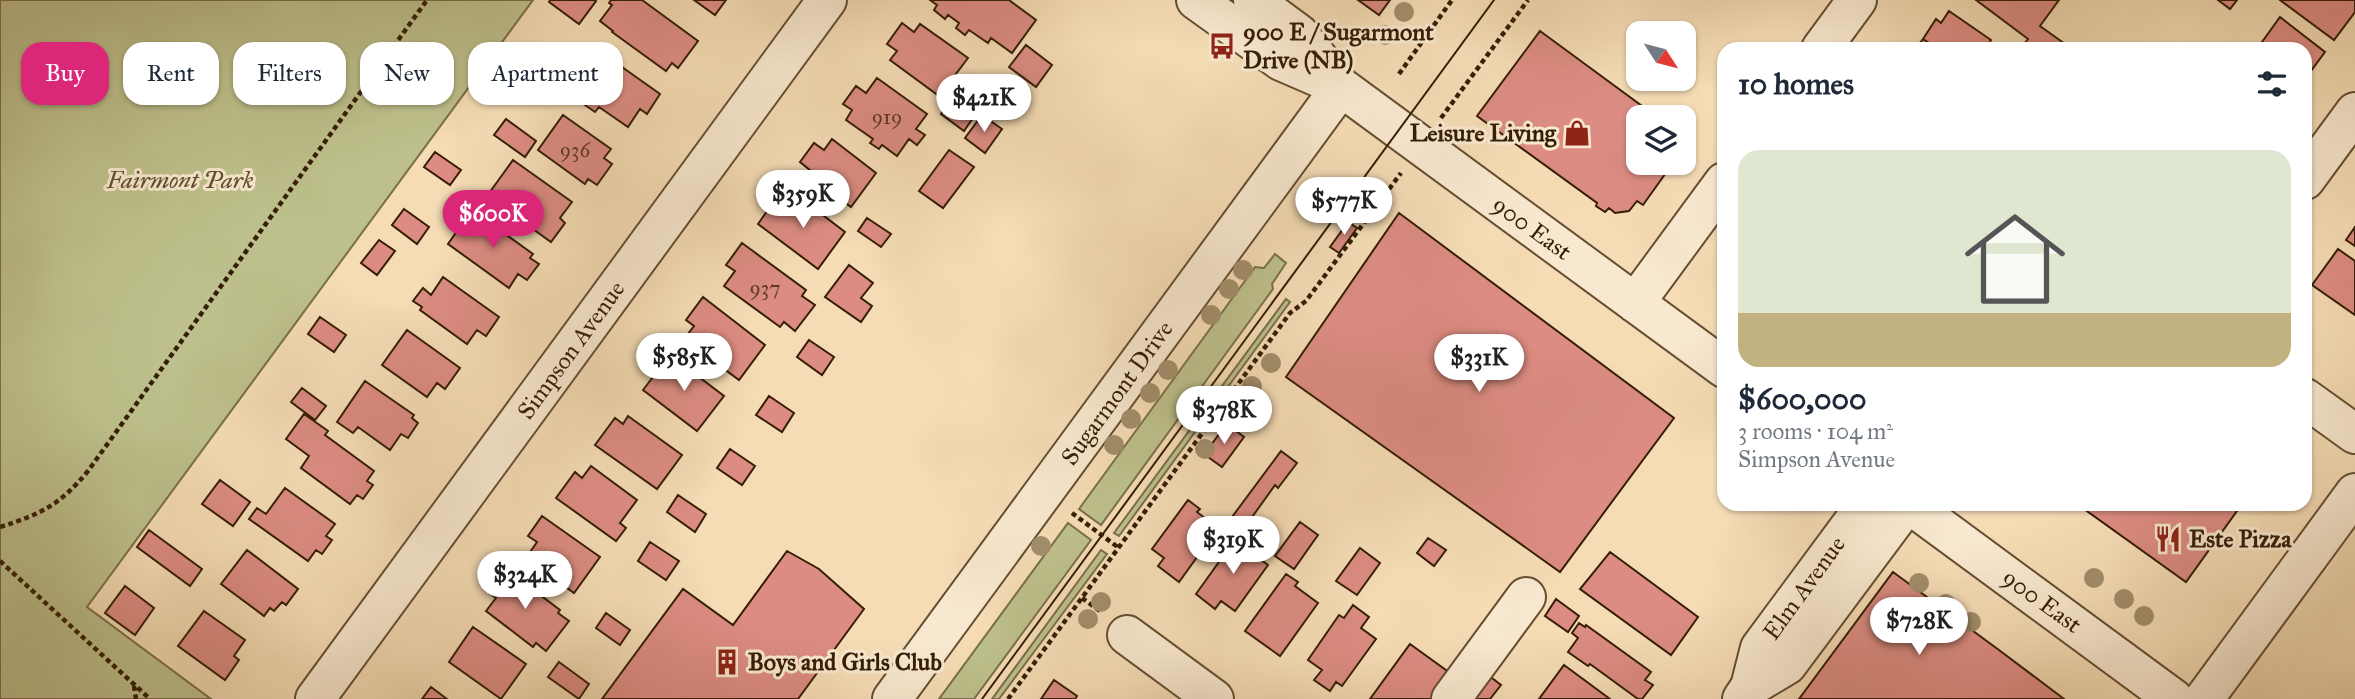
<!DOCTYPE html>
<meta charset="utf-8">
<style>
body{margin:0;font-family:"IM FELL Great Primer",serif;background:#f2f2f3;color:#1f2937;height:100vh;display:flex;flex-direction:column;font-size:26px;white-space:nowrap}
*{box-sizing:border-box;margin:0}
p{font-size:23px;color:#747a83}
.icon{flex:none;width:38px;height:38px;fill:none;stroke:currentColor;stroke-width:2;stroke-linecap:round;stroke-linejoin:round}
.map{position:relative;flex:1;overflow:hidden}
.drawer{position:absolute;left:1717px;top:42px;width:595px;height:469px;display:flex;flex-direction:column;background:#fff;border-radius:21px;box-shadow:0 2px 5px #0004}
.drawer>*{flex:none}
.hud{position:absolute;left:21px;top:42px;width:665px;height:63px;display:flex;gap:14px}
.needle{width:46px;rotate:126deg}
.fabs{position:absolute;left:1626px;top:21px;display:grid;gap:14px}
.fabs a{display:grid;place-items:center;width:70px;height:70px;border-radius:14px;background:#fff;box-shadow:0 2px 5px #0004;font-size:35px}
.price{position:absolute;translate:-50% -60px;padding:0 16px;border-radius:24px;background:#fff;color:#222;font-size:23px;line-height:46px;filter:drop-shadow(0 2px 4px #0008)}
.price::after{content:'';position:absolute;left:50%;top:42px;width:21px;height:16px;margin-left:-10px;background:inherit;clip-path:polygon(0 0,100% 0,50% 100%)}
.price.on{background:#db2777;color:#fff}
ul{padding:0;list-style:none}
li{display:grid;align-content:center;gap:14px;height:371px;padding:0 21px}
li+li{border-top:2px solid #e0e1e3}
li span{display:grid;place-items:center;height:217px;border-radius:21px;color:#555}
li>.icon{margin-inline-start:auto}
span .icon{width:126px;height:126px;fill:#fffc;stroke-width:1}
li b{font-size:30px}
h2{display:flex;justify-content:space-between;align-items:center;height:84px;padding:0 21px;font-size:30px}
.tag{padding:0 24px;border-radius:21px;background:#fff;box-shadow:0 2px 5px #0004;font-size:24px;line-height:63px}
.tag.on{background:#db2777;color:#fff}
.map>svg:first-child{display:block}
.green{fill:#bdc08c;stroke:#796f49;stroke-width:2}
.building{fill:#dc8c82;stroke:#351e06;stroke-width:2}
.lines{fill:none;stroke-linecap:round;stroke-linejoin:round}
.minor-casing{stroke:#654e32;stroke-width:42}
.path{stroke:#351e06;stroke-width:4.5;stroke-dasharray:5 3.5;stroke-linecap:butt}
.minor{stroke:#f8e8cf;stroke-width:38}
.tram{stroke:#351e06;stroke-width:2}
.tree{fill:#a28e6b}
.labels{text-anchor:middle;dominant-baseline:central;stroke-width:6;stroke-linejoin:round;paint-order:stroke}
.number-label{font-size:21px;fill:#5f3a25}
.poi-label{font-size:24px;font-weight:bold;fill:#351e06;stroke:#f8e8cf;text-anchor:start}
.park-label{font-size:24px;font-style:italic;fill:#5e4f2e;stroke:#f8e8cf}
.street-label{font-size:24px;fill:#351e06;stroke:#f8e8cf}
</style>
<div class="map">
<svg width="2355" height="699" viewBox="0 0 2355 699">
<rect width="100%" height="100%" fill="#f5dcb5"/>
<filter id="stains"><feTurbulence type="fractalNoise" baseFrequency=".00286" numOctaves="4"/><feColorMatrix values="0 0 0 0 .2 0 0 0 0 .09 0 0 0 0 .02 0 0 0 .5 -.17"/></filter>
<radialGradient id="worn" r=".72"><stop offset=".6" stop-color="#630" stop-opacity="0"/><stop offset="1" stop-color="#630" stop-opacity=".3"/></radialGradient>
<!-- green -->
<path class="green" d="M0 0H533L87 607 211 699H0Z
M1275 254 1286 263 1272 284 1273 289 1101 525 1079 509 1255 267 1264 268Z
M1286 299 1290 302 1119 536 1114 533Z
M1068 523 1091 540 974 699H939Z
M1101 550 1107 554 999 699H992Z"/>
<!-- building -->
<path class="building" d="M550 0H595L596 1 579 24 549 2Z
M611 0H642L698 41 678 68 672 63 666 71 612 32 613 31 600 21 612 5 609 3Z
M694 0H726L715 15Z
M930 0H1009L1036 20 1012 53 991 38 988 43 969 30 965 35 956 28 959 23 948 15 945 19 934 10 937 5Z
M1358 0H1390L1379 15Z
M1976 0H2059L2040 26 2065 44 2061 49H2032L2024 44 2028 39Z
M2218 0H2237L2230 9Z
M2280 0H2355V12L2334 40Z
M1949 11 1991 40 1985 49H1938L1923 39 1936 19 1941 23Z
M2280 17 2325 52 2305 79V49H2257Z
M902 23 914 32 920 24 968 58 939 96 890 60 897 51 887 44Z
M1540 31 1657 117H1638V163H1673L1643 205 1637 201 1629 211 1615 213 1609 208 1605 212 1596 206 1597 203 1477 116Z
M1923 39 1938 49H1915Z
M1026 45 1052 65 1036 87 1009 67Z
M526 48 548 64 536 80 514 64Z
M598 50 660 94 647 114 640 109 628 127 599 107 595 112 585 105 589 100 572 87Z
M877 78 927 114 916 129 925 135 917 145 909 139 897 156 882 145 879 149 870 143 873 139 846 120 852 110 843 104 856 86 866 93Z
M951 99 975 115 964 131 941 114Z
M563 115 611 149 604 158 612 164 597 185 588 179 585 184 538 150Z
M982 115 1002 129 985 153 965 138Z
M506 119 536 141 525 157 494 135Z
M832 139 876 173 851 207 808 175 811 171 800 162 814 143 824 150Z
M949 150 974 167 943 208 919 191Z
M435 152 461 170 450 185 424 167Z
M513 160 572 202 560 218 565 223 551 242 487 196Z
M794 193 845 232 818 269 758 224 770 207 779 213Z
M404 209 429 227 417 244 392 225Z
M472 210 533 254 530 258 539 264 527 280 518 274 509 288 448 244Z
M1399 213 1674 418 1560 572 1286 377Z
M867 218 891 234 881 247 858 231Z
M1348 222 1357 228 1339 253 1330 247Z
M2355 227V246L2346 240Z
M379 240 395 251 377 275 361 263Z
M742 243 806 290 802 296 815 305 795 331 784 322 780 327 724 286 735 271 726 265Z
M2338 249 2355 261V315L2312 285Z
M849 265 873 283 861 298 872 306 861 322 825 297Z
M443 277 499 317 486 336 477 330 467 344 420 310 422 307 413 301 423 288 431 295Z
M703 297 765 345 739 380 684 339 694 326 686 320Z
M320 317 346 335 334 352 308 334Z
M407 330 460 368 445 389 437 383 427 397 382 365Z
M809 340 834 357 822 375 797 357Z
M670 355 724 396 697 431 643 390Z
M365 381 414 415 412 418 418 423 408 438 401 434 390 450 358 427 353 433 337 422Z
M302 388 326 406 315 420 291 402Z
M769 396 794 413 782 432 756 415Z
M304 414 328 431 325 435 374 471 367 481 373 485 363 499 357 495 350 504 301 468 309 456 286 439Z
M628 416 682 455 657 489 595 445 615 418 623 424Z
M1227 424 1244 437 1222 467 1204 454Z
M730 449 755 466 742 485 717 468Z
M1281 451 1297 463 1278 488 1275 485 1245 527 1232 517Z
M591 466 637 500 620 523 626 528 616 541 556 498 575 472 582 478Z
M220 480 250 502 233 526 202 504Z
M285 488 335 524 326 536 332 540 322 554 316 550 308 561 249 519 257 508 266 514Z
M678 495 706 514 695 532 667 512Z
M1188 500 1200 509 1197 512 1218 528 1179 582 1158 566 1164 558 1152 549Z
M2077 504H2242L2186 582Z
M542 516 600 557 574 593 526 558 537 542 528 536Z
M1300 522 1318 535 1294 569 1275 556Z
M149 530 202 569 190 586 137 547Z
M1239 534 1251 543 1246 549 1268 565 1235 611 1221 601 1215 609 1196 594Z
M1428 538 1446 550 1434 566 1417 553Z
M650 542 679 561 666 580 638 561Z
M1360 548 1380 563 1357 595 1336 581Z
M247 550 298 589 286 605 282 602 274 611 270 608 264 616 221 584Z
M787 551 819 569 864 609 798 699H602L683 589 733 625Z
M1610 552 1698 617 1671 655 1580 589Z
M503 567 560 610 558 613 569 621 546 651 536 643 533 647 486 611 496 598 485 590Z
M1893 572 2003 653 2064 699H1799Z
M1286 574 1298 582 1295 586 1318 603 1280 656 1245 631Z
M125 586 154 608 135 635 105 613Z
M1556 599 1579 616 1568 632 1545 616Z
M1353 605 1369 617 1361 628 1376 639 1342 686 1336 682 1330 691 1314 680 1322 670 1308 660 1339 615 1344 618Z
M204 611 245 640 234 656 239 660 225 680 178 646Z
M606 613 630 630 620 645 596 628Z
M1579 623 1585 627 1586 625 1651 672 1645 680 1653 685 1642 699H1638L1590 664 1588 666 1568 652 1578 638 1572 633Z
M473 627 526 664 501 699 449 662Z
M1410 644 1450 673 1431 699H1370Z
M559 662 589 684 579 699 548 677Z
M1564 665 1610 699H1539Z
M1484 672 1501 685 1490 699H1467Z
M1054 680 1077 696 1075 699H1041Z
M431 687 447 699H422Z"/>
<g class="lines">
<!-- minor casing -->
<g class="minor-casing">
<path id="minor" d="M1196 0 1281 61 1341 87 1724 368
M1253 0 1299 34 1339 85
M1821 49 1857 0
M2305 180 2355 112
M1635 303 1724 182
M2305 398 2355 434
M1909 504 2174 699
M1127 635 1214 699
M1750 687 1787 665 1907 504
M315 699 827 0
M892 699 1341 87
M1451 699 1526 597
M1742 699 1750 687 1760 648 1854 521 1881 504
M2204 699 2355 493"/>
</g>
<!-- path -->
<path class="path" d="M1399 74 1452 0
M1441 118 1528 0
M1072 513 1119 548
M0 527C41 514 60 505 88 471L427 0
M0 561 150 699
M1082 598 1100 611
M134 686 136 699
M1008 699 1290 313 1306 301 1401 173"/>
<!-- minor -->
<use href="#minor" class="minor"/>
<!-- tram -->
<path class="tram" d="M982 699 1494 0"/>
</g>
<!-- trees -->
<g class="tree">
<circle cx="1404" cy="12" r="10"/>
<circle cx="1385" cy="35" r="10"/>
<circle cx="1243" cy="270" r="10"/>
<circle cx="1229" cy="289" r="10"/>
<circle cx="1211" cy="315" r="10"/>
<circle cx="1271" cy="363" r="10"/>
<circle cx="1168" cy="370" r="10"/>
<circle cx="1252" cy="386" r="10"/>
<circle cx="1150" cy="393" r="10"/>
<circle cx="1131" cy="419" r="10"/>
<circle cx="1222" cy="422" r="10"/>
<circle cx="1114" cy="445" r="10"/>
<circle cx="1205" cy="449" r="10"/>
<circle cx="1041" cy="546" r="10"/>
<circle cx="2094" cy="578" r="10"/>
<circle cx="1919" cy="583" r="10"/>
<circle cx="2124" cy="599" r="10"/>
<circle cx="1101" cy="602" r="10"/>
<circle cx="1946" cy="604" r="10"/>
<circle cx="2144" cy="616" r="10"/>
<circle cx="1088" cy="619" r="10"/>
<circle cx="1971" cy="622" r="10"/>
</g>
<!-- icons -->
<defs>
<g id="bus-bare" transform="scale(2.1)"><path d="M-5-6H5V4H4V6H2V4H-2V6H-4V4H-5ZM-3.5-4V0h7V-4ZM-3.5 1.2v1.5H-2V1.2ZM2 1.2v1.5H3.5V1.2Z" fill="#8f2418" stroke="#f8e8cf" stroke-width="2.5" paint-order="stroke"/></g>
<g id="shop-bare" transform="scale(2.1)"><path d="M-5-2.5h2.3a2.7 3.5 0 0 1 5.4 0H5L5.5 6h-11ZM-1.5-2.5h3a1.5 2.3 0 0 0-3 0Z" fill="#8f2418" stroke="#f8e8cf" stroke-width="2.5" paint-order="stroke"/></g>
<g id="restaurant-bare" transform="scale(2.1)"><path d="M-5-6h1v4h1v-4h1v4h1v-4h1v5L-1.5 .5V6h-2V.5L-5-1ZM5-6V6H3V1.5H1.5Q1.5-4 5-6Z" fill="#8f2418" stroke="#f8e8cf" stroke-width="2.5" paint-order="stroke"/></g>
<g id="building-bare" transform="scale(2.1)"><path d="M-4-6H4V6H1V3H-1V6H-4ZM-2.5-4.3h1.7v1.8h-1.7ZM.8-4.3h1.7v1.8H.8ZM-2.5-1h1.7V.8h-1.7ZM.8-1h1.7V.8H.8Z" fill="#8f2418" stroke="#f8e8cf" stroke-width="2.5" paint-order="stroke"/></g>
</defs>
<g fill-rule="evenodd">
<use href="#bus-bare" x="1222" y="46"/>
<use href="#shop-bare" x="1577" y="133"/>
<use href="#restaurant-bare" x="2168" y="539"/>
<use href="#building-bare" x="727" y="662"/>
</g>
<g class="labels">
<!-- number labels -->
<g class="number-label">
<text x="887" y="117">919</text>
<text x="575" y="150">936</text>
<text x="765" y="288">937</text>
</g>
<!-- poi labels -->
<g class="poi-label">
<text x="1243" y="32">900 E / Sugarmont<tspan x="1243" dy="28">Drive (NB)</tspan></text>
<text x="1556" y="133" text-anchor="end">Leisure Living</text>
<text x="2189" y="539">Este Pizza</text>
<text x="748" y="662">Boys and Girls Club</text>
</g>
<!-- park labels -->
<g class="park-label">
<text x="180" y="180">Fairmont Park</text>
</g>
<!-- street labels -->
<g class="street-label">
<text transform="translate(1532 228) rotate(36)">900 East</text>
<text transform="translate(571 350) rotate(-54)">Simpson Avenue</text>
<text transform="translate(1117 393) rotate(-54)">Sugarmont Drive</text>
<text transform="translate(1804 588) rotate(-54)">Elm Avenue</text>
<text transform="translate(2042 601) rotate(36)">900 East</text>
</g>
</g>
<rect width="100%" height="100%" filter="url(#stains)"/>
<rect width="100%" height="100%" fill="url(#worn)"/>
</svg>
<div class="fabs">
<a><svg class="needle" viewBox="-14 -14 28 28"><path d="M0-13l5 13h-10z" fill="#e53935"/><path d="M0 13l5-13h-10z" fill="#747a83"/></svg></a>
<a><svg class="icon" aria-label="layers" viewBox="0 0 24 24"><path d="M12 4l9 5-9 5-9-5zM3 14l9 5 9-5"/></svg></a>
</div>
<b class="price" style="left:984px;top:134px">$421K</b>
<b class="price" style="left:803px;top:230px">$359K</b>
<b class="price" style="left:1344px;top:237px">$577K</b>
<b class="price on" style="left:493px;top:250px">$600K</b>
<b class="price" style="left:684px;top:393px">$585K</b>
<b class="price" style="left:1479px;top:394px">$331K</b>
<b class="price" style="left:1224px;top:446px">$378K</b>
<b class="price" style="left:1233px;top:576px">$319K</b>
<b class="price" style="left:525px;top:611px">$324K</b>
<b class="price" style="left:1919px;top:657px">$728K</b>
<div class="hud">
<a class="tag on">Buy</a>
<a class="tag">Rent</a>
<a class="tag">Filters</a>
<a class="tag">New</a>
<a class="tag">Apartment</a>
</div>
<section class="drawer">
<h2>10 homes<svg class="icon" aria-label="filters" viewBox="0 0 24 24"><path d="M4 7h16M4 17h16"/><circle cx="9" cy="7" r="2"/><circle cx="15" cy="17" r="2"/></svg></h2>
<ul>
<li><span style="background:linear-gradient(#dfe7d0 75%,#c2b280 0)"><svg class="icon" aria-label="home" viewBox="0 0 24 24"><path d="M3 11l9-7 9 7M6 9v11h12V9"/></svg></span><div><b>$600,000</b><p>3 rooms · 104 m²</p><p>Simpson Avenue</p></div></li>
</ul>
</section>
</div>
